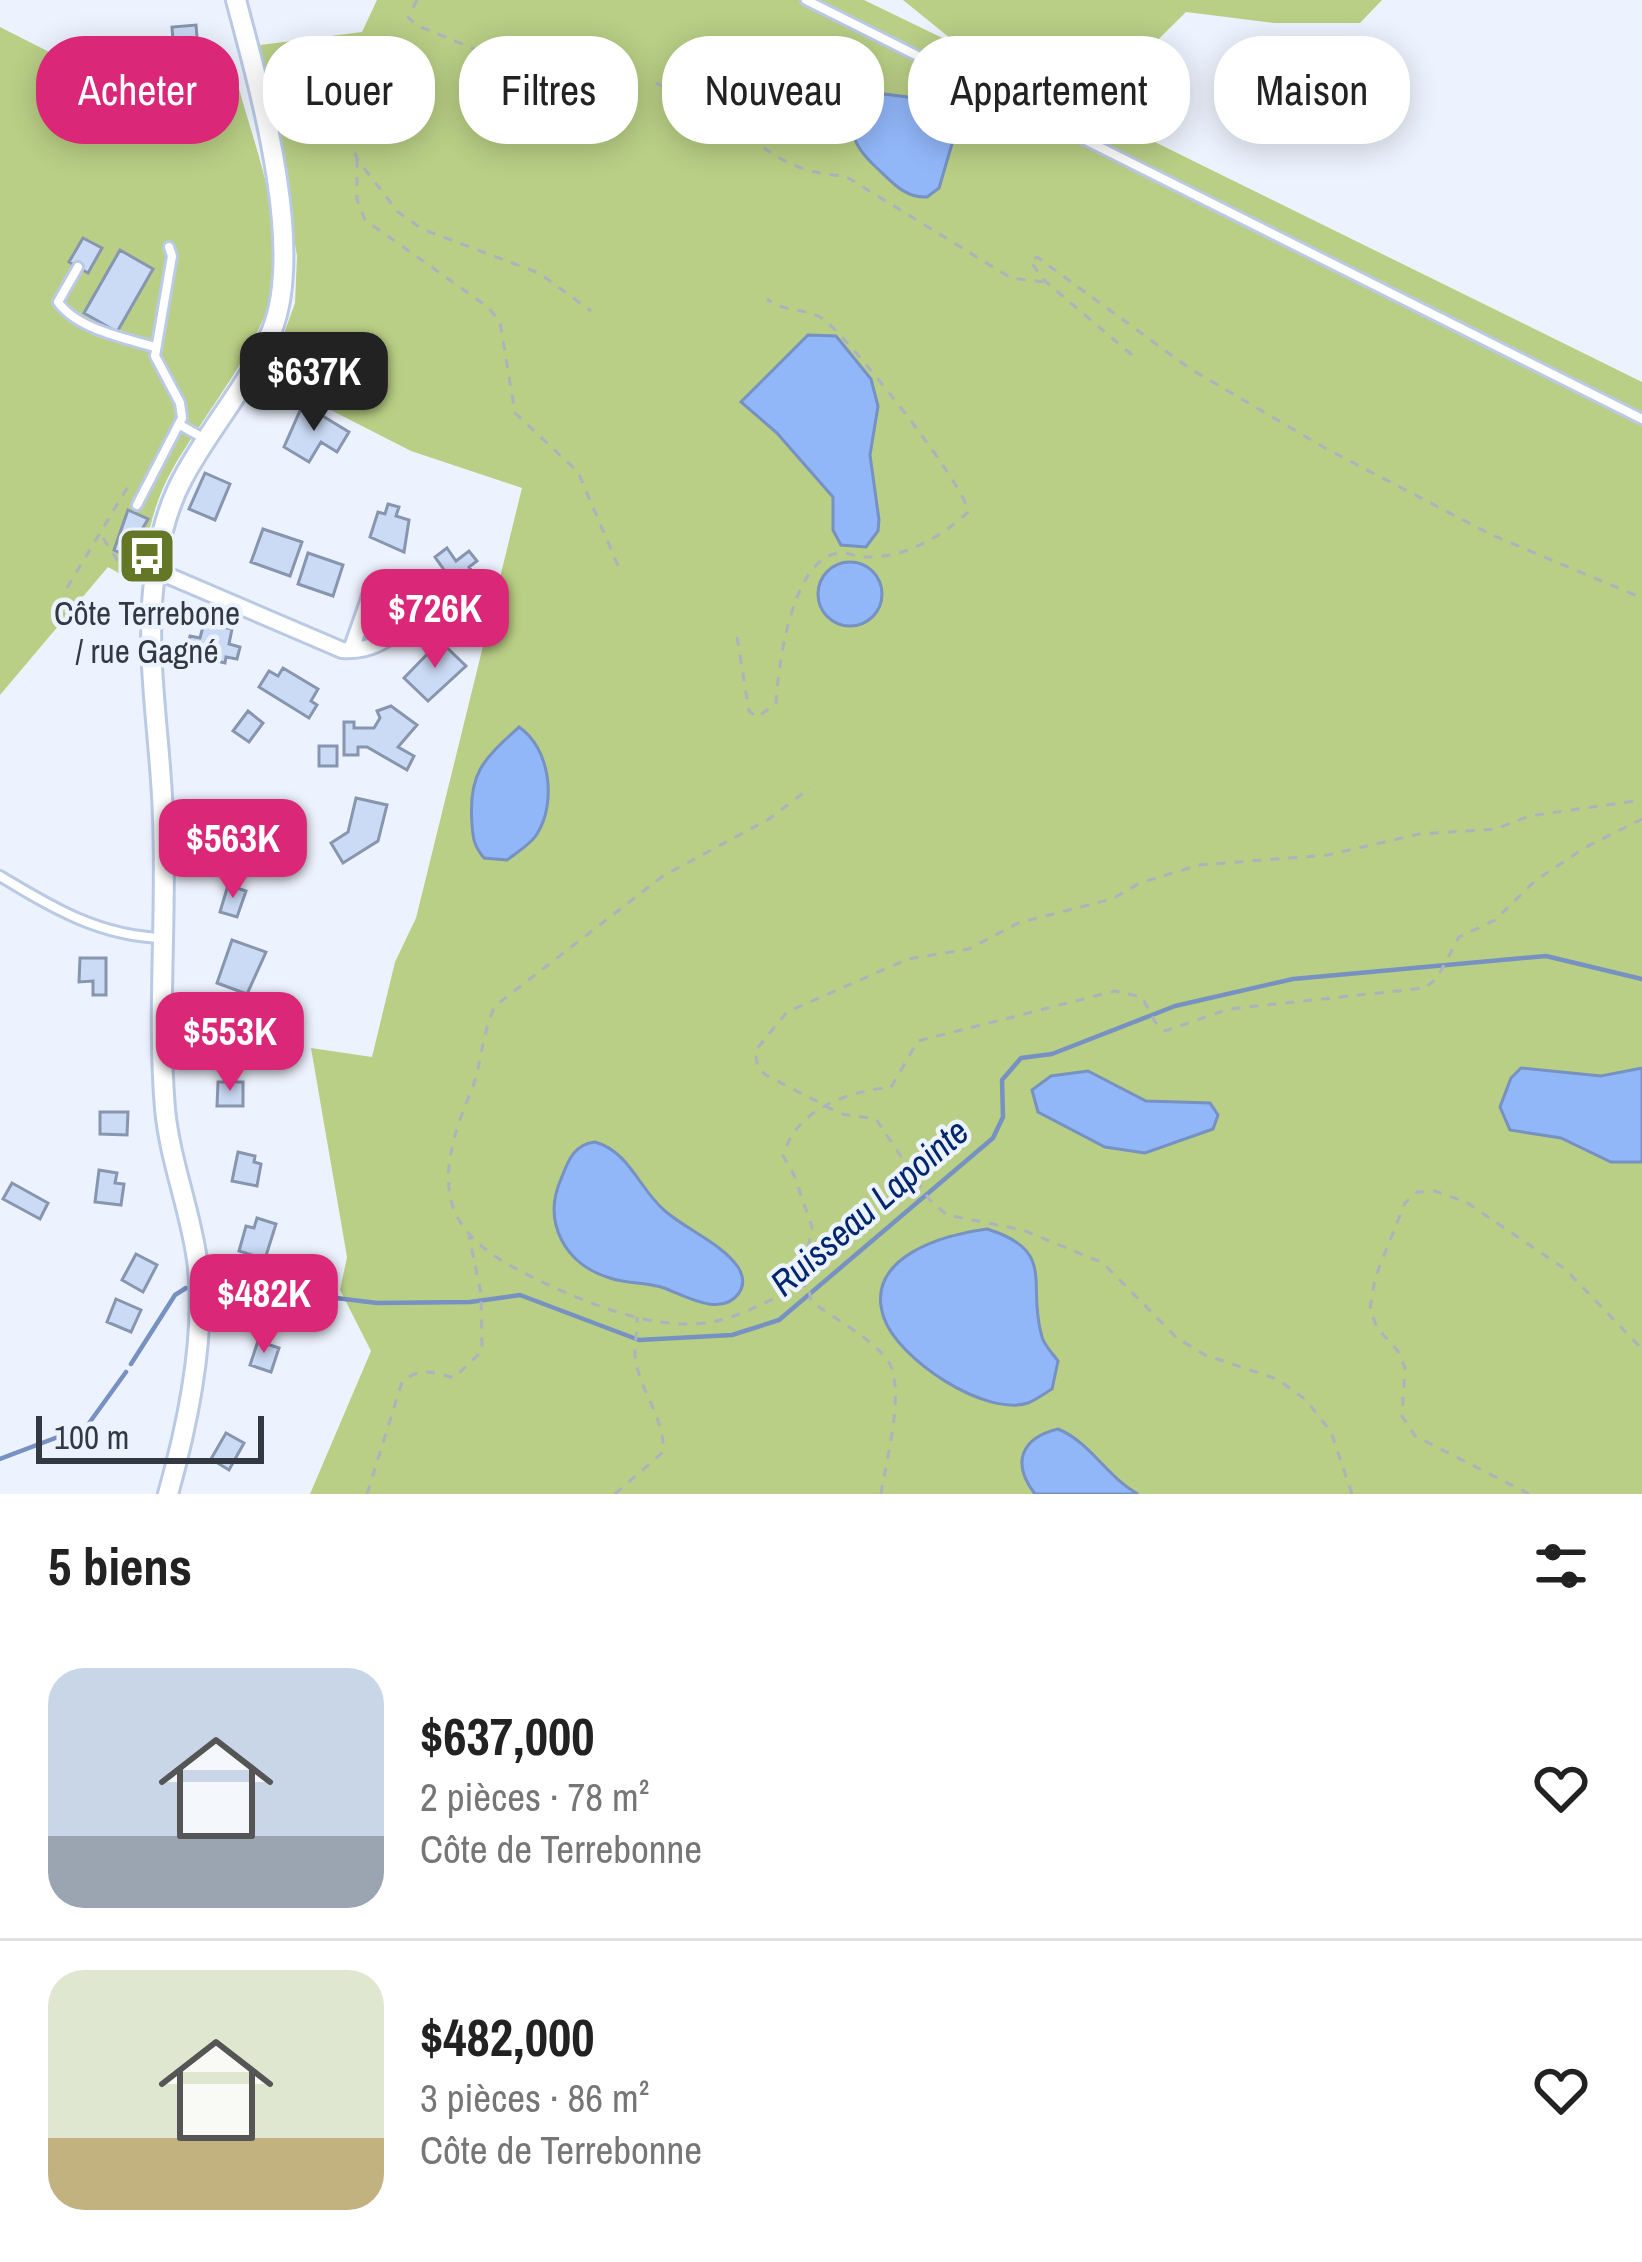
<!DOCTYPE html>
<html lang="fr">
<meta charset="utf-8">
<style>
body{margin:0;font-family:"Archivo Narrow",sans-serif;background:#f2f2f2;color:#222;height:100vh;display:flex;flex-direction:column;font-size:45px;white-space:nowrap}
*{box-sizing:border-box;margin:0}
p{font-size:39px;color:#767676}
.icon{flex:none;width:66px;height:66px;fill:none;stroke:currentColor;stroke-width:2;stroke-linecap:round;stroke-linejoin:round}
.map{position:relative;height:1494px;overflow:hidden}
.sheet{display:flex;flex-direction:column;background:#fff;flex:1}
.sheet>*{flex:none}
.top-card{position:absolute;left:36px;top:36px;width:1572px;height:108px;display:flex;gap:24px}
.scale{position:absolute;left:36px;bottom:30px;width:228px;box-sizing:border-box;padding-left:12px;border:6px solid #333943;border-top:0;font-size:33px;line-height:42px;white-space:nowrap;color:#333943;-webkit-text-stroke:9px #edf3fe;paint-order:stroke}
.price{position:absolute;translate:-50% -102px;padding:0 27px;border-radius:24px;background:#db2777;color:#fff;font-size:39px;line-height:78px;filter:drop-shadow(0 3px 6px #0008)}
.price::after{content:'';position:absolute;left:50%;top:72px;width:36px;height:27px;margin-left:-18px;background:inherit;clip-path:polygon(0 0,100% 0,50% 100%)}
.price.current{background:#222;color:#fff}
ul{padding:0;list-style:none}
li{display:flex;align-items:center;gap:36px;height:300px;padding:0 48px}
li+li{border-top:3px solid #e0e0e0}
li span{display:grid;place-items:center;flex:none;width:336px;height:240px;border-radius:36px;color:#555}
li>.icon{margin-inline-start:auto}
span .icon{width:144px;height:144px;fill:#fffc;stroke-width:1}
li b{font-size:51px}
h2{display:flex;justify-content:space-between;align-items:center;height:144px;padding:0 48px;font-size:51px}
.tag{padding:0 42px;border-radius:48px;background:#fff;box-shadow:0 6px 30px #0003;font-size:42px;line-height:108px}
.tag.current{background:#db2777;color:#fff}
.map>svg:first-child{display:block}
.green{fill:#b9cf85}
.water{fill:#92b7f9;stroke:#7691c2;stroke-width:3}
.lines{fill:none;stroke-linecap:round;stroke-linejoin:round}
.stream{stroke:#7691c2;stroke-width:4.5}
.building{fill:#cbdaf5;stroke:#8796ae;stroke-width:3}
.lane-casing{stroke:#bac9e4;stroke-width:14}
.street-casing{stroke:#bac9e4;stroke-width:20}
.secondary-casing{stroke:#bac9e4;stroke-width:24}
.path{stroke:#adb3bd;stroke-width:3;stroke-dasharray:9 9;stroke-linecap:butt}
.lane{stroke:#fff;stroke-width:8}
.street{stroke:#fff;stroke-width:14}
.secondary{stroke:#fff;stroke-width:18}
.labels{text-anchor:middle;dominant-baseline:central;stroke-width:9;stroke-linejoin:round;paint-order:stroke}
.poi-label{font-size:33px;fill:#333943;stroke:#edf3fe}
.water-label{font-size:36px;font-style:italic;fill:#01256f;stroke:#edf3fe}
</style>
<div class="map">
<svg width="1642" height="1494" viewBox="0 0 1642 1494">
<rect width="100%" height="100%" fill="#edf3fe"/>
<!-- green -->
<path class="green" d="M377 0H864L961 47 903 0H1382L1360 23H1274L1186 12 1088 109 1642 382V1494H310L371 1351 340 1290 347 1257 311 1048 372 1057 395 962 416 918 522 488 411 451 268 378 295 303 297 256 260 45 362 32Z
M0 27 134 95 238 85C254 145 285 221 274 284 262 347 204 414 172 470 152 505 146 545 138 584L108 567 0 695Z"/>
<!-- water -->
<path class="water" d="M884 94 947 102 959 120 939 188 927 197C905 198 893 183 878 169 845 139 843 119 884 94Z
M808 335 836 336 871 379 878 406 870 455 879 520 878 531 866 547 841 545 833 530V497L777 433 741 402Z
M818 594a32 32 0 1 1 64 0a32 32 0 1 1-64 0Z
M519 727C550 748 557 802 537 834 531 844 516 853 507 860L484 858C474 846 473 839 472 824 468 773 483 760 519 727Z
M1521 1068 1601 1076 1642 1068V1162H1611L1561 1138 1510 1130 1500 1107 1511 1078Z
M1088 1071 1146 1101 1210 1103 1218 1115 1213 1129 1145 1153 1105 1147 1038 1112 1032 1090 1051 1076Z
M595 1142C630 1152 639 1189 665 1211 687 1230 721 1243 738 1267 743 1275 745 1284 739 1293 721 1318 686 1296 664 1288 647 1282 627 1284 610 1278 565 1265 542 1222 561 1179 568 1161 574 1144 595 1142Z
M987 1229C1058 1251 1026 1284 1042 1337 1044 1345 1053 1354 1058 1361L1052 1389C1045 1393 1036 1400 1028 1403 985 1417 898 1359 884 1318 863 1258 943 1234 987 1229Z
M1058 1429C1090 1442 1107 1477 1138 1494H1035C1011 1463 1021 1438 1058 1429Z"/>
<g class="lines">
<!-- stream -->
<path class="stream" d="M214 1283 377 1303 470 1302 520 1295 639 1340 732 1335 779 1320 993 1138 1003 1117 1002 1080 1021 1058 1052 1054 1175 1006 1293 979 1546 956 1642 979
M131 1364 175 1295 186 1288
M0 1459 87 1426 126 1372"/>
</g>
<!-- building -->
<path class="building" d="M196 25 198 51 174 53 172 27Z
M83 238 102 248 88 273 69 262Z
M120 250 153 269 117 332 84 313Z
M303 404 349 432 337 452 321 442 309 462 284 447Z
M205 473 230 484 215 520 189 509Z
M388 504 399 507 396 516 409 520 404 552 370 537 378 512 385 514Z
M128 510 148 519 127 556 114 550Z
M263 529 302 542 290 576 251 562Z
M447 548 456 561 469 551 477 561 469 567 474 574 446 596 436 582 447 574 435 557Z
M308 553 343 565 333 596 298 584Z
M204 623 232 629 229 644 240 647 237 659 226 657 225 663 186 654 190 636 200 638Z
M440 641 466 666 428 701 404 678Z
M283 668 318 689 311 701 317 705 309 718 259 687 269 671 278 676Z
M391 706 417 725 398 747 414 756 407 770 367 747H358V755H344V722H354V728H374L380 718 377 711Z
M248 711 263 723 249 742 233 731Z
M319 746H337V766H319Z
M356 798 387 805 378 841 343 863 331 843 348 832Z
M228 885 246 891 237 917 220 912Z
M232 940 266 952 247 994 217 983Z
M80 958H106V995H93V981L79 982Z
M222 1009 245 1013 240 1043 217 1039Z
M218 1082H243V1106H217Z
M100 1112H128L127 1135 100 1134Z
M238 1152 255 1156 254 1162 261 1164 257 1186 232 1181Z
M99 1170 117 1173 115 1183 124 1184 121 1205 95 1202Z
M12 1183 48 1203 40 1219 3 1199Z
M257 1218 276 1224 265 1259 239 1251 246 1226 254 1228Z
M136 1254 157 1265 143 1292 122 1280Z
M116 1299 141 1310 131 1332 107 1322Z
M258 1341 279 1348 271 1372 250 1365Z
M226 1433 244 1443 229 1470 211 1459Z"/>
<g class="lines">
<!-- lane casing -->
<g class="lane-casing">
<path id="lane" d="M806 0 1642 419
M78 267 58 302C77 329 124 338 155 347
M180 425 205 439
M137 505 182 418 180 403 155 356 172 256 169 247
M0 876C53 908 99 936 163 938"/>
</g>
<!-- street casing -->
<g class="street-casing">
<path id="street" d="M155 570 342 650C370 652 397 639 407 612L400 597 385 590 370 596 351 650"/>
</g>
<!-- secondary casing -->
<g class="secondary-casing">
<path id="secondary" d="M168 1494C188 1423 207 1335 197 1260 190 1209 170 1161 165 1109 157 1013 167 915 163 818 161 743 146 666 153 591 157 552 164 513 183 478 210 427 250 384 272 330 305 246 259 87 236 0"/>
</g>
<!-- path -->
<path class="path" d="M417 0 408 17 416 25 518 67
M656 83C676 93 698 102 717 114 766 146 781 172 845 176L1011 278 1044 282
M334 84 357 159 398 212 422 229 539 273 591 311
M357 159V200L365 220 488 307 500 322 515 413 578 472 619 568
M1132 355 1046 282 1030 261 1037 257 1189 368 1325 448 1492 535 1642 598
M103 538 121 566
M132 568 143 538
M67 588 130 483
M737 637 749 711 757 717 776 704C778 668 791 560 838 553 847 552 857 557 867 557 904 558 942 537 968 512 969 490 844 330 820 317 803 308 783 312 767 299
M806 1285C774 1296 745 1316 712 1322 665 1330 611 1312 569 1294 461 1247 419 1214 470 1094 482 1066 481 1035 495 1006L663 876 769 819 810 788
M367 1494 402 1382C418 1367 434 1372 454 1378L482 1351 481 1294 469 1236
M615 1494 663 1452C665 1420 644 1397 637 1367 632 1348 638 1335 637 1317
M881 1494C886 1462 906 1387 888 1361 871 1337 834 1319 811 1301L805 1265 812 1227 794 1175 783 1156C796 1109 846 1092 891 1087L918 1041 1115 991 1142 997 1155 1022 1165 1031 1229 1009 1425 988 1437 978 1459 937 1495 920 1536 880 1586 847 1642 819
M1352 1494 1331 1432 1306 1400 1277 1379 1205 1355 1177 1338 1103 1263 1023 1230 947 1215 929 1199 876 1119 841 1114 766 1075 758 1068 755 1051 787 1012 908 959 969 949 1018 923 1112 899 1140 883 1199 865 1328 855 1419 834 1496 829 1529 816 1642 800
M1529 1494 1415 1436 1402 1416 1405 1368 1398 1351 1377 1328 1370 1309 1375 1278 1405 1203 1417 1192 1435 1191 1466 1202 1565 1269 1642 1349"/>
<!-- lane -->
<use href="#lane" class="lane"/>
<!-- street -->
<use href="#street" class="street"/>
<!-- secondary -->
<use href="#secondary" class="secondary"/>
</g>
<!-- icons -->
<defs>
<g id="bus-square" transform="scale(3)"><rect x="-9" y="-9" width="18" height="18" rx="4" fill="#647727" stroke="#edf3fe"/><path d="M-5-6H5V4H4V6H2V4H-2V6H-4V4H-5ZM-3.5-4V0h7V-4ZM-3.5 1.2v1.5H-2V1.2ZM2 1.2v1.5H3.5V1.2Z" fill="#fff"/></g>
</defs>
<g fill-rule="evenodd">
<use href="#bus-square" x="147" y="556"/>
</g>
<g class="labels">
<!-- poi labels -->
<g class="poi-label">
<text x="147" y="613">Côte Terrebone<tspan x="147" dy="38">/ rue Gagné</tspan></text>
</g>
<!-- water labels -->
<g class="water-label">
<text transform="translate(869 1207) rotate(-41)">Ruisseau Lapointe</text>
</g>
</g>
</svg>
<div class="scale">100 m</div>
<b class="price current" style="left:314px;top:434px">$637K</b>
<b class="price" style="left:435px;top:671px">$726K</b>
<b class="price" style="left:233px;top:901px">$563K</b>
<b class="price" style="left:230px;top:1094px">$553K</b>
<b class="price" style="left:264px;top:1356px">$482K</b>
<div class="top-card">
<a class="tag current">Acheter</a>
<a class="tag">Louer</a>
<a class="tag">Filtres</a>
<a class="tag">Nouveau</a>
<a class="tag">Appartement</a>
<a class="tag">Maison</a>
</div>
</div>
<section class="sheet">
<h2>5 biens<svg class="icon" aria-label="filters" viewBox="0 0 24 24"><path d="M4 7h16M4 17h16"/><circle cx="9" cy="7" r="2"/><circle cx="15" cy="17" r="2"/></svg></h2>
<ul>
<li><span style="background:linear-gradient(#c9d6e8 70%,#9aa5b1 0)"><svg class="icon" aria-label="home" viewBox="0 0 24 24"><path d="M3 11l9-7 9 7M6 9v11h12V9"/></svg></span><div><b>$637,000</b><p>2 pièces · 78 m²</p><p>Côte de Terrebonne</p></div><svg class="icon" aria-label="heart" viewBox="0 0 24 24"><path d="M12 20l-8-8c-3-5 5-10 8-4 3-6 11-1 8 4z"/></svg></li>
<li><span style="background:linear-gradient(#dfe7d0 70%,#c2b280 0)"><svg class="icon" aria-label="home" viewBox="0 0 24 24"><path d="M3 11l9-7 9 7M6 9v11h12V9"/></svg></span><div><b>$482,000</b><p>3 pièces · 86 m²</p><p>Côte de Terrebonne</p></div><svg class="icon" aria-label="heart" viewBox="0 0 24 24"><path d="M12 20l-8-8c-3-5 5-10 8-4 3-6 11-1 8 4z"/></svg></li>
</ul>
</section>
